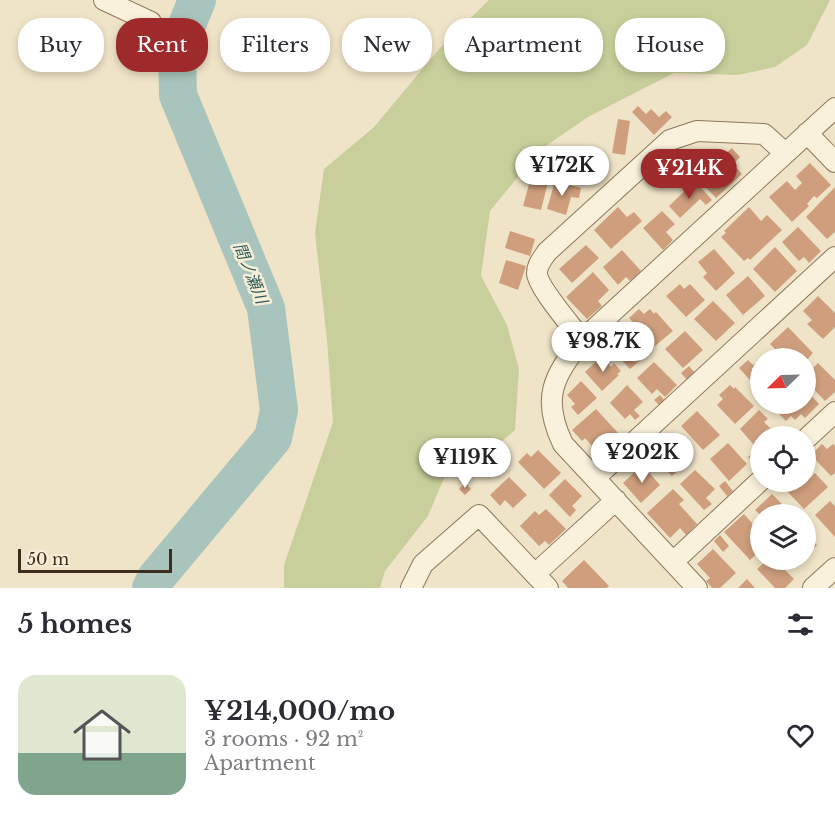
<!DOCTYPE html>
<meta charset="utf-8">
<style>
body{margin:0;font-family:"Libre Baskerville","Noto Sans JP",serif;background:#f7f7f7;color:#2b2b33;height:100vh;display:flex;flex-direction:column;font-size:22px;white-space:nowrap}
*{box-sizing:border-box;margin:0}
p{font-size:20px;color:#7c7c81}
.icon{flex:none;width:33px;height:33px;fill:none;stroke:currentColor;stroke-width:2;stroke-linecap:round;stroke-linejoin:round}
.map{position:relative;height:588px;overflow:hidden}
.drawer{display:flex;flex-direction:column;background:#fff;flex:1}
.drawer>*{flex:none}
.banner{position:absolute;left:18px;top:18px;width:800px;height:54px;display:flex;gap:12px}
.needle{width:39px;rotate:247deg}
.buttons{position:absolute;left:750px;top:348px;display:grid;gap:12px}
.buttons a{display:grid;place-items:center;width:66px;height:66px;border-radius:50%;background:#fff;box-shadow:0 3px 9px #0003;font-size:30px}
.scale{position:absolute;left:18px;bottom:15px;width:154px;box-sizing:border-box;padding-left:6px;border:3px solid #3d2e20;border-top:0;font-size:16px;line-height:21px;white-space:nowrap;color:#3d2e20;-webkit-text-stroke:4px #f7eed8;paint-order:stroke}
.price{position:absolute;translate:-50% -51px;padding:0 14px;border-radius:21px;background:#fff;color:#222;font-size:20px;line-height:39px;filter:drop-shadow(0 2px 3px #0008)}
.price::after{content:'';position:absolute;left:50%;top:36px;width:18px;height:14px;margin-left:-9px;background:inherit;clip-path:polygon(0 0,100% 0,50% 100%)}
.price.selected{background:#9e2a2b;color:#fff}
ul{padding:0;list-style:none}
li{display:flex;align-items:center;gap:18px;height:150px;padding:0 18px}
li span{display:grid;place-items:center;flex:none;width:168px;height:120px;border-radius:18px;color:#555}
li>.icon{margin-inline-start:auto}
span .icon{width:72px;height:72px;fill:#fffc;stroke-width:1}
li b{font-size:26px}
h2{display:flex;justify-content:space-between;align-items:center;height:72px;padding:0 18px;font-size:26px}
.chip{padding:0 21px;border-radius:24px;background:#fff;box-shadow:0 3px 9px #0003;font-size:21px;line-height:54px}
.chip.selected{background:#9e2a2b;color:#fff}
.map>svg:first-child{display:block}
.green{fill:#c9cf9b}
.lines{fill:none;stroke-linecap:round;stroke-linejoin:round}
.river{stroke:#a9c4bc;stroke-width:38}
.building{fill:#cf9f7d}
.minor-casing{stroke:#8d765c;stroke-width:22}
.minor{stroke:#faf1dc;stroke-width:20}
.labels{text-anchor:middle;dominant-baseline:central;stroke-width:5;stroke-linejoin:round;paint-order:stroke}
.water-label{font-size:16px;font-style:italic;fill:#2f5d5a;stroke:#f7eed8}
</style>
<div class="map">
<svg width="835" height="588" viewBox="0 0 835 588">
<rect width="100%" height="100%" fill="#f0e4c8"/>
<!-- green -->
<path class="green" d="M489 0H830L807 45 775 67 738 75 674 73 588 117 540 150 490 211 481 276 507 325 519 369 515 430 488 453 444 478 428 516 385 571 380 588H284V565L333 422 327 340 315 233 324 169 374 127 440 48Z"/>
<g class="lines">
<!-- river -->
<path class="river" d="M151 588 156 578 273 438 279 410 266 308 178 95 177 50 197 0"/>
</g>
<!-- building -->
<path class="building" d="M638 106 646 114 651 109 659 117 666 111 672 117 654 135 632 112Z
M618 119 630 121 625 155 612 153Z
M732 148 740 157 733 164 742 174 716 198 698 179Z
M810 163 831 185 817 198 814 196 807 204 809 206 792 222 769 197 787 181 795 190 802 183 796 176Z
M531 177 548 182 541 210 523 206Z
M555 181 581 188 579 198 571 197 566 215 547 209Z
M695 181 712 200 706 205 700 199 680 218 669 206Z
M835 187V232L827 239 806 217Z
M618 207 627 217 634 212 642 221 611 249 594 230Z
M749 207 761 221 767 215 782 230 750 260 748 258 744 261 721 237 726 233 724 231Z
M662 211 675 224 666 232 673 240 663 250 643 228Z
M798 227 821 251 809 263 804 257 799 261 782 242Z
M510 231 535 239 530 256 505 248Z
M586 245 599 258 572 283 559 269Z
M775 247 797 271 775 292 753 269Z
M714 249 735 273 716 291 703 277 707 273 698 262Z
M622 250 641 271 630 281 626 277 618 285 603 267Z
M506 260 526 266 518 290 499 283Z
M593 272 609 290 598 301 602 306 587 319 566 297Z
M748 276 765 296 743 315 726 295Z
M680 284 684 289 690 284 705 300 686 317 666 296Z
M818 296 835 313V327L823 339 807 324 812 320 803 311Z
M713 301 735 323 716 341 694 319Z
M639 309 644 314 650 309 654 314 656 312 673 331 655 346 629 318Z
M788 327 813 353 806 361V358H784L770 344Z
M685 331 703 350 683 368 665 349Z
M619 334 624 339 627 336 645 356 630 369 607 345Z
M602 356 611 367 614 363 621 371 617 374 619 375 602 391 585 372Z
M760 359V391L739 368 748 360 753 365Z
M654 362 677 385 665 397 657 389 652 394 637 378Z
M818 363 835 380V392L825 401 806 381V375Z
M689 366 695 373 687 380 681 373Z
M581 381 597 398 578 415 571 407 575 404 567 395Z
M627 385 643 402 634 410 640 416 635 420 630 414 625 419 610 403Z
M730 385 734 389 735 387 754 406 735 424 717 405 723 399 719 395Z
M806 390 819 404 805 418 801 414 795 420 791 416 786 421 772 407 775 404H806Z
M660 395 666 402 660 406 654 400Z
M596 409 620 435 605 450 597 442 592 446 585 438 582 441 572 430Z
M759 410 768 419 764 422 778 436H760V452L740 429Z
M697 411 720 435 703 450 681 426Z
M671 438 690 460 672 476 647 450 659 439 664 445Z
M728 443 747 464 729 481 710 459Z
M822 444 827 449 833 444 835 446V473L831 476 811 455Z
M538 450 561 473 544 489 518 462 527 453 531 457Z
M754 452 760 459V466L758 468 748 457Z
M806 460 814 468 809 473 806 470Z
M642 465 660 485 641 503 623 483Z
M695 470 715 489 706 498 712 504 704 510 680 484Z
M815 473 828 487 804 509 783 487 788 482H806V476L809 479Z
M509 477 527 495 513 508 505 500 500 506 490 495Z
M565 479 582 496 572 506 576 510 570 517 549 495Z
M725 481 733 491 727 496 719 486Z
M465 483 471 489 465 495 459 489Z
M673 489 684 500 679 504 697 524 686 535 680 528 670 538 647 513Z
M772 494 792 514H759L755 510Z
M830 501 835 506V537L815 515Z
M546 509 566 529 549 545 545 541 539 546 520 526 535 511 539 515Z
M744 514 760 532V551L750 560 724 532Z
M806 533 817 545 806 556Z
M720 535 729 546 723 552 714 541Z
M713 549 736 573 720 588H712L706 581 710 578 697 564Z
M584 560 609 586 606 588H568L562 581Z
M767 560H775L794 579 785 588H775L757 569Z
M747 579 755 588H738Z"/>
<g class="lines">
<!-- minor casing -->
<g class="minor-casing">
<path id="minor" d="M104 0 151 22
M807 133 835 162
M582 340C573 328 537 286 537 273 537 265 542 259 547 252L670 140 697 131 764 134 785 153
M806 439 835 412
M595 478 835 257
M673 562 760 481
M535 574 616 500
M411 588 423 564 479 515 548 588
M697 588 563 444C541 398 553 377 582 340L835 108
M813 588 835 568"/>
</g>
<!-- minor -->
<use href="#minor" class="minor"/>
</g>
<g class="labels">
<!-- water labels -->
<g class="water-label">
<text transform="translate(251 273) rotate(68)">間ノ瀬川</text>
</g>
</g>
</svg>
<div class="buttons">
<a><svg class="needle" viewBox="-14 -14 28 28"><path d="M0-13l5 13h-10z" fill="#e53935"/><path d="M0 13l5-13h-10z" fill="#7c7c81"/></svg></a>
<a><svg class="icon" aria-label="locate" viewBox="0 0 24 24"><circle cx="12" cy="12" r="6"/><path d="M12 2v4M12 18v4M2 12h4M18 12h4"/></svg></a>
<a><svg class="icon" aria-label="layers" viewBox="0 0 24 24"><path d="M12 4l9 5-9 5-9-5zM3 14l9 5 9-5"/></svg></a>
</div>
<div class="scale">50 m</div>
<b class="price" style="left:562px;top:197px">¥172K</b>
<b class="price selected" style="left:689px;top:200px">¥214K</b>
<b class="price" style="left:603px;top:373px">¥98.7K</b>
<b class="price" style="left:642px;top:484px">¥202K</b>
<b class="price" style="left:465px;top:489px">¥119K</b>
<div class="banner">
<a class="chip">Buy</a>
<a class="chip selected">Rent</a>
<a class="chip">Filters</a>
<a class="chip">New</a>
<a class="chip">Apartment</a>
<a class="chip">House</a>
</div>
</div>
<section class="drawer">
<h2>5 homes<svg class="icon" aria-label="filters" viewBox="0 0 24 24"><path d="M4 7h16M4 17h16"/><circle cx="9" cy="7" r="2"/><circle cx="15" cy="17" r="2"/></svg></h2>
<ul>
<li><span style="background:linear-gradient(#dfe7d0 65%,#7fa58c 0)"><svg class="icon" aria-label="home" viewBox="0 0 24 24"><path d="M3 11l9-7 9 7M6 9v11h12V9"/></svg></span><div><b>¥214,000/mo</b><p>3 rooms · 92 m²</p><p>Apartment</p></div><svg class="icon" aria-label="heart" viewBox="0 0 24 24"><path d="M12 20l-8-8c-3-5 5-10 8-4 3-6 11-1 8 4z"/></svg></li>
</ul>
</section>
